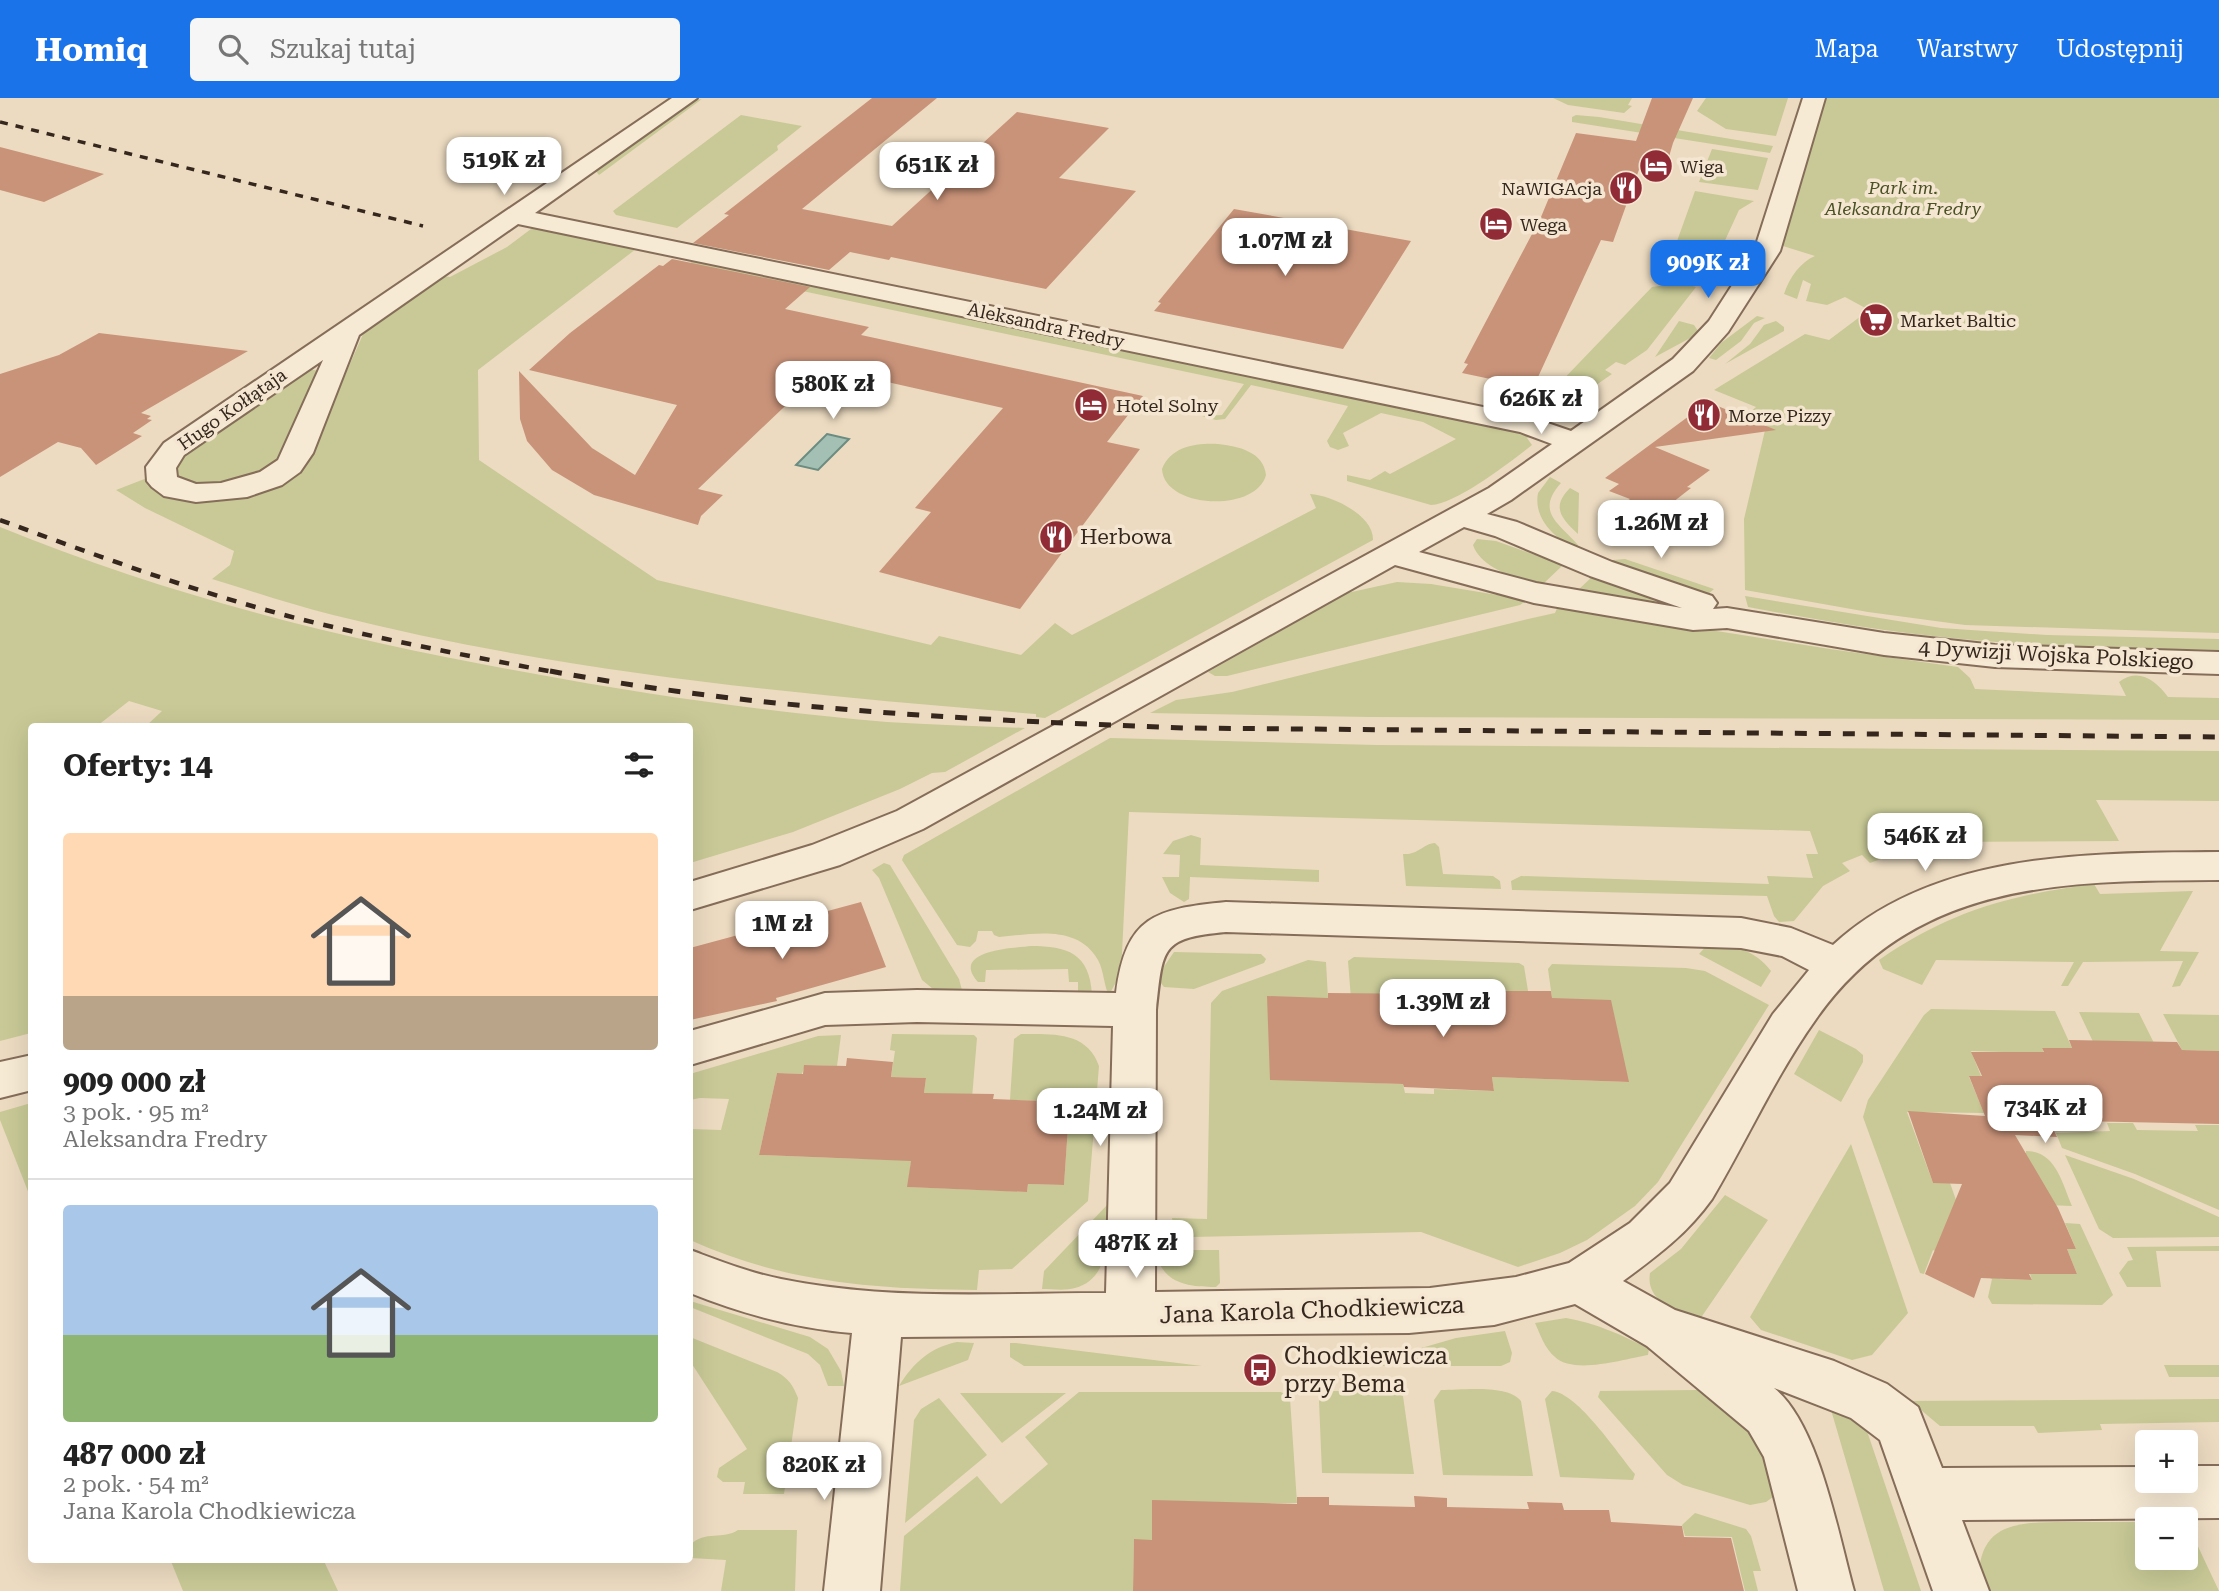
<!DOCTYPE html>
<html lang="pl">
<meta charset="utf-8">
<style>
body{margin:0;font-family:"Roboto Serif",serif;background:#f6f6f6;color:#222;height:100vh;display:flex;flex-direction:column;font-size:26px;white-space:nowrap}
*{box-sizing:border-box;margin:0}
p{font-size:23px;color:#767676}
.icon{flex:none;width:38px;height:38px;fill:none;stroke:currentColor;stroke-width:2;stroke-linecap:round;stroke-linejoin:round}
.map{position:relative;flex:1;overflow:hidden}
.panel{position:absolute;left:28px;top:625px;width:665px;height:840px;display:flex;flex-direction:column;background:#fff;border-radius:7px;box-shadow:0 7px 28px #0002}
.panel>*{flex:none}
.buttons{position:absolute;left:2135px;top:1332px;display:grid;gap:14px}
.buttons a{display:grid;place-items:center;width:63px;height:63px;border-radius:7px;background:#fff;box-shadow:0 7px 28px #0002;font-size:35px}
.price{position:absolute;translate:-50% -60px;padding:0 16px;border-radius:14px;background:#fff;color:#222;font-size:23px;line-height:46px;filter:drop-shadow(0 2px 4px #0008)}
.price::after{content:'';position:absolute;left:50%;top:42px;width:21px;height:16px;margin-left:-10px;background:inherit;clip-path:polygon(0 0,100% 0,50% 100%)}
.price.current{background:#1a73e8;color:#fff}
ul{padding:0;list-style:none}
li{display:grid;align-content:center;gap:14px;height:371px;padding:0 35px}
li+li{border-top:2px solid #e0e0e0}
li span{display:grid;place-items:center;height:217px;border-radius:7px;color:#555}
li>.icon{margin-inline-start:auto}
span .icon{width:126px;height:126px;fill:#fffc;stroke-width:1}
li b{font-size:30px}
h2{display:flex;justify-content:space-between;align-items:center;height:84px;padding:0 35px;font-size:30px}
header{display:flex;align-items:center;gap:42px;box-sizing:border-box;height:98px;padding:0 35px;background:#1a73e8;color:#fff}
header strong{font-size:33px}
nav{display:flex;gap:38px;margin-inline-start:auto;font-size:24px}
.search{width:490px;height:63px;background:#f6f6f6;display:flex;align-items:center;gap:18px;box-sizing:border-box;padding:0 24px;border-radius:7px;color:#767676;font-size:26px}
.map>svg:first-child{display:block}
.green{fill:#c8c996}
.water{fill:#a4bfb4;stroke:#6b8c81;stroke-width:2}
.building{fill:#c99379}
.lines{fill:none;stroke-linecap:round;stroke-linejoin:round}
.minor-casing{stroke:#856d5a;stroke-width:4}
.minor{fill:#f7ead4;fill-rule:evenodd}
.rail-far2{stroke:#35271d;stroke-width:3.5;stroke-dasharray:8 8;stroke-linecap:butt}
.rail-far1{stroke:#35271d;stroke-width:4.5;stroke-dasharray:10 10;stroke-linecap:butt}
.rail{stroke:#35271d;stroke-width:5;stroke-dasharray:12 12;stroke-linecap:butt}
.labels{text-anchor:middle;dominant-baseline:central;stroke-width:7;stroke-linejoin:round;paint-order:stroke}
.far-poi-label{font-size:18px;fill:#35271d;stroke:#f4e6d1;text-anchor:start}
.far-park-label{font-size:18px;font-style:italic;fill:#4a5125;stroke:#f4e6d1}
.far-street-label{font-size:18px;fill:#35271d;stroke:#f4e6d1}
.poi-label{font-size:21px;fill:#35271d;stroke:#f4e6d1;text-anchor:start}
.street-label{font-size:21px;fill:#35271d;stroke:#f4e6d1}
.near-street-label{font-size:24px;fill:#35271d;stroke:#f4e6d1}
.near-poi-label{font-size:24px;fill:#35271d;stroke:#f4e6d1;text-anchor:start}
</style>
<header>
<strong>Homiq</strong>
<div class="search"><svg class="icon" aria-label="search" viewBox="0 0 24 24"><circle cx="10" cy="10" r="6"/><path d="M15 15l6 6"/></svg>Szukaj tutaj</div>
<nav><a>Mapa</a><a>Warstwy</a><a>Udostępnij</a></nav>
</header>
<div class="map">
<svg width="2219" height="1493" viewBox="0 0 2219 1493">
<rect width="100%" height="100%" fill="#ecdbc1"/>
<!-- green -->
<path class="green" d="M1553 0H1632L1628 7 1632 8 1624 15 1568 7Z
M1706 0H1788L1776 38 1726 31 1697 13Z
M1826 0H2219V535L1965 527 1868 514 1745 492 1744 421 1767 324 1748 316 1756 309 1714 292 1805 236 1829 242 1869 212 1845 199 1827 207 1806 203 1811 186 1803 182 1797 201 1784 196C1790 178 1801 164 1815 158L1783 148Z
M702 1 599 77 595 72 693 3Z
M741 17 802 28 777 48 778 52 677 130 616 117 613 113Z
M1576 17 1599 19 1773 48 1770 55 1572 24V19Z
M1712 51 1768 60 1758 92 1699 84Z
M1695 93 1754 103 1739 112 1722 149 1702 180 1667 171Z
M535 128 636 151 478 272 479 362 657 482 931 547 939 538 1021 557 1055 525 1072 537 1316 410 1310 396C1331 397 1374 417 1373 442L1045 620 1036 619V616C801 597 564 575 333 517 292 507 252 493 212 481L230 467 234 453 145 410 116 392 147 380 155 392 172 400 197 404 225 402 251 397 310 357 364 234 443 178 450 179 507 149Z
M693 161 1534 337 1527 340 1532 347C1510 364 1458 405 1431 407L1347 383V377L1370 382 1385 373 1390 376 1456 341 1423 324 1381 315 1343 335 1349 348 1338 352 1330 349 1327 343 1348 308 1251 287 1225 321 1216 322 1202 318 1222 317 1244 286 688 169Z
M1682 185 1696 189 1647 252 1625 267 1616 264 1605 272 1612 276 1589 292 1565 321 1531 315 1652 189Z
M1757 218 1765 220 1754 225 1741 243 1716 262 1709 260 1721 245Z
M1679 223 1694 227 1698 233 1694 238 1655 259Z
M1776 223 1784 229V233L1725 266 1750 246 1764 227Z
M308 271 320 273C307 302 292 360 263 374 252 379 238 381 226 384 208 389 191 389 175 378L173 368 179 357Z
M1218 346C1238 348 1264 354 1266 377 1256 415 1164 411 1162 371 1171 348 1197 345 1218 346Z
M1550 379 1561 385C1535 414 1559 425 1578 447L1577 453C1556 440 1533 422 1538 395Z
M1570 390 1579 395 1578 436C1561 420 1551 409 1570 390Z
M0 429C171 499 349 543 530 575 648 597 768 614 887 624 933 627 979 628 1025 630L945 674 932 675 900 691 793 734 690 765V628H146L162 613 129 603 97 628H32L31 935 0 943Z
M1477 441 1496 443 1563 467 1541 488C1519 481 1481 471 1473 447Z
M1625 461 1714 491 1706 498 1607 465 1613 462Z
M1594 477 1695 513 1576 494Z
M1397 484 1431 486 1527 502 1520 507 1227 578H1215L1208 574 1347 495Z
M1745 498 1941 530 2047 537 2219 541V552C2141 550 2063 550 1985 543 1905 537 1827 524 1748 509Z
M1558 508 1830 551 1958 569 1970 580 1975 591 2126 598 2119 584C2139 569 2156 583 2168 599L2219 600V622L1369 619 1150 615 1176 602 1232 594 1528 521 1555 515Z
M1110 640 1376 647 2219 653V703L2096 702 2119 743 1935 744 1924 745 1870 765 1862 757 1842 765 1850 773 1823 788 1794 823 1779 824 1774 818 1767 798 1512 792 1511 783 1521 778 1769 786 1767 778 1813 780 1806 756H1818L1810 733 1129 714 1121 875 1109 897C1104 889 1104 873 1098 862 1078 826 1033 836 999 839L994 837 992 833H978L976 843 970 849 957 847 902 762 904 757Z
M1191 737 1201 740 1200 767 1319 772V784L1190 779 1189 801 1184 804 1170 795 1162 779H1179L1180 757 1163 756 1173 743Z
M1435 745 1439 749 1443 776 1493 778 1500 783 1501 791 1406 788 1403 756C1419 757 1422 746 1435 745Z
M884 765 890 767 959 881 963 896 933 891 922 882 879 780 872 772Z
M2094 786 2100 796 2193 793 2160 853 2199 854 2180 888 2172 889 2183 863 2083 864 2068 888H2061L2074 864 1936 862 1922 887 1883 871 1879 862C1950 813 2010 797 2094 786Z
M1708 846C1735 848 1754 851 1771 873L1761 889 1699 856Z
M1031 848C1067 848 1090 855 1092 897L1078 896V884H1069L1068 871 986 872 985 884H978C949 852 1015 850 1031 848Z
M1174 854 1261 856 1266 861 1264 865 1194 891 1164 889 1160 884 1161 873Z
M1354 859 1519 865 1524 868 1529 899 1467 897 1465 888 1439 887V896L1412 895 1351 901 1348 863Z
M1308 862 1326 864 1328 900 1270 981 1403 986 1405 995 1434 996V991L1494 993 1492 979 1628 984 1552 900 1548 871 1552 866 1686 870 1705 873 1769 907 1658 1084 1635 1108 1587 1142 1560 1155 1518 1169 1421 1134 1192 1139C1180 1137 1174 1133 1172 1120L1207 1121 1211 905 1222 893Z
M1931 911 2055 913 2072 950H2042L2046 960H2006L2003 954 1971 953 1981 978 1969 979 1984 1015 1907 1014 1933 1085H1950L1961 1116 1976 1117 2000 1181 2032 1182 2030 1176H2077L2067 1151H2076L2065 1125 2080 1126 2113 1197 2102 1207 1992 1206 1988 1199 1992 1181 1933 1152 1924 1176 1920 1175 1863 1019 1868 1002 1924 917Z
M2079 914 2139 915 2157 951 2096 950Z
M2163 916 2219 917V953L2182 952Z
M1819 932 1856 951 1863 957V964L1841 1004 1794 976Z
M892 936 974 937 977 940 971 1012 922 1010 926 980 891 979 895 953 890 952Z
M1021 936C1052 936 1087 933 1099 968L1088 1103 1012 1171 979 1172 977 1192C875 1191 785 1185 690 1142V1035L691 1031 721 1032 729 1001 700 1000 690 1002V976L818 938 841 937 837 968 805 967 802 976 777 975 759 1057 860 1061 912 1057 908 1089 1027 1094 1028 1086 1064 1087 1069 1014 1044 1013 1045 1003 1010 1002 1014 941Z
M31 1005H32L31 1101 0 1022V1014Z
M2107 1025H2133L2137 1032 2198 1033 2195 1027H2219V1112L2135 1076 2062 1050 2056 1035 2110 1033Z
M1851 1046 1908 1215 1872 1257 1852 1262 1761 1232 1750 1219Z
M2026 1053C2056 1053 2062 1085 2072 1108L2047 1107 2017 1055H2026Z
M2065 1057 2134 1081 2219 1119V1139L2113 1140 2099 1131Z
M1725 1097 1768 1122 1698 1224C1678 1213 1645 1204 1650 1175L1681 1151Z
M1109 1105C1107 1135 1112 1180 1075 1190 1065 1193 1052 1191 1042 1191L1044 1173Z
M1154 1144 1176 1152H1219L1220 1185 1216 1189C1181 1189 1158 1183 1154 1144Z
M2219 1148V1153H2156L2161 1189H2127L2119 1175 2128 1163 2133 1162 2127 1149Z
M690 1203 810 1239 828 1251 841 1273 844 1288H828L820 1267 808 1256 690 1209Z
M1566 1220C1596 1225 1622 1237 1649 1251L1648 1257C1624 1261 1574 1277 1555 1259 1545 1251 1540 1236 1535 1225Z
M1505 1233 1512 1255 1510 1264 1501 1268H1359L1456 1240Z
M690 1239 777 1274C789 1281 793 1287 798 1300L784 1396H743L745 1384H723L717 1379 719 1370 747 1351 690 1263Z
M957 1244 974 1245 968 1262 899 1288C913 1265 931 1249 957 1244Z
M1010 1245H1016L1202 1268H1024L1010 1259Z
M2164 1267H2219V1279H2169Z
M1441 1292C1462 1292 1508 1286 1521 1303L1533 1378 1443 1377 1434 1302Z
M1698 1292 1705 1294 1750 1325 1784 1391 1766 1404 1750 1407 1683 1387 1667 1377 1598 1299 1600 1293Z
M1325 1293H1395L1403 1298 1414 1376 1322 1375 1319 1303Z
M1552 1293C1578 1295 1618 1356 1635 1376L1633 1382 1560 1379 1545 1301Z
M1079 1294H1281L1290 1300 1297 1405H1252V1421L1152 1402V1442H1134L1133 1493H900L904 1438 977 1378 1001 1406 1048 1366 1025 1339Z
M960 1295H1066L1002 1345Z
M939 1300 987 1357 905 1425 914 1322 921 1311Z
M2219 1301V1324L2100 1326 2102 1332 2038 1335 2034 1328H1940L1921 1312 1904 1303Z
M1829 1305 1852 1316 1866 1330 1921 1493H1884Z
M1695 1415 1746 1431 1751 1438 1761 1473H1753L1758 1493H1745L1732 1439 1685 1438 1682 1427Z
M2186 1423 2219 1493H1979C1975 1426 2011 1424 2066 1424 2093 1424 2120 1424 2147 1424V1460H2186Z
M738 1432H797L795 1493H721L726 1462 690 1460V1447C705 1432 723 1442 738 1432Z
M170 1461H323L338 1493H183Z"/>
<!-- water -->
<path class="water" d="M827 336 849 341 818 372 796 367Z"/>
<!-- building -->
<path class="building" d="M872 0H937L802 111 892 128 1017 14 1109 30 1059 80 1136 93 1046 191 891 159 889 162 850 154 829 172 693 145 729 117 724 116Z
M1652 0H1693L1673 45 1666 69 1641 66 1613 144 1601 142 1533 290 1462 275 1468 266 1464 265 1541 119 1576 35 1636 43Z
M0 49 104 76 44 104 0 92Z
M1234 111 1295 122 1411 143 1343 251 1154 213 1161 205 1158 204Z
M672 161 810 189 785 211 869 229 861 237 1143 298 1107 344 1140 351 1020 511 879 474 931 414 915 410 1003 310 825 270 698 391 723 397 701 418 698 427 594 397 552 372 527 343 520 321 519 273 592 350 635 377 677 307 529 272 570 235 659 167 663 168Z
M99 235 248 253 141 315 151 318 147 321 152 322 133 335 142 338 96 367 81 350 58 344 0 379V276L59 257Z
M1708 304 1776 332 1655 349 1710 372 1687 389 1691 390 1668 408 1681 414 1644 442 1601 422 1630 401 1609 393 1619 386 1605 380Z
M861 804 886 869 776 900 777 903 690 922V850Z
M1439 893H1551L1552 900 1611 902 1629 984 1492 979 1494 993 1404 989 1403 986 1270 982 1267 898 1328 900V895L1439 896Z
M2069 942 2177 944 2182 952 2219 953V1026L2077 1023 2081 1031H2053L2057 1039 2015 1037 2058 1110 2076 1151H2067L2077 1176H2029L2032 1182 1981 1180 1974 1200 1925 1176 1962 1086 1933 1085 1908 1013 1985 1018 1969 978H1982L1971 954H2044L2042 950H2072Z
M847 960 893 964 891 979 926 980 924 995 994 996 993 1001 1045 1003 1044 1013 1069 1014 1064 1087 1028 1086 1027 1094 907 1089 911 1063 759 1057 777 975 803 976 804 967 846 968Z
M1414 1398 1447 1400V1409L1529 1411 1527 1404 1562 1405 1564 1412H1609L1611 1424 1682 1428 1684 1439 1731 1440 1744 1493H1133L1134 1441 1152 1442V1402L1297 1406V1399H1329V1407L1415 1409Z"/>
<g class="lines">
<!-- minor casing -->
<g class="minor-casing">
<path id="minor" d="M672 0H697L535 115 1527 318 1571 333 1673 261 1709 223 1754 153 1803 0H1825L1780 153 1728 234 1693 273 1511 402 1487 416 1517 424 1612 464 1712 498 1717 505 1713 511 1727 510 1884 535 1995 547 2219 554V576L1995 569 1884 557 1727 530 1693 532 1534 505 1395 467 923 731 840 767 690 812V784L812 747 897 713 1489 390 1552 346 1520 334 518 126 359 237 313 355 300 374 282 387 247 399 196 404 164 398 152 389 147 383 146 369 164 345ZM323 262 278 362 260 374 221 385 196 386 177 379 176 370 184 357ZM1464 429 1495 438 1590 478 1682 510 1536 485 1419 454Z
M2219 754V782C2065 783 1915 781 1816 921 1776 977 1747 1042 1712 1101 1687 1136 1657 1158 1623 1183L1675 1212 1834 1263 1887 1286 1918 1309 1942 1370 2147 1369V1382H2186V1368H2219V1420L1962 1422 1989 1493H1933L1880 1342 1851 1320 1774 1290C1819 1326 1838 1436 1854 1493H1798L1764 1359 1749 1333 1647 1248 1575 1206 1494 1227 1409 1235 901 1239 880 1493H824L852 1235C795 1230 742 1216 690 1195V1152C720 1163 750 1175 781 1181 888 1203 998 1195 1106 1195L1113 928 917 924 825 927 690 967V933L825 895 917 892 1116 895C1126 818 1155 811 1226 804L1741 820 1791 830 1833 847C1935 753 2089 755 2219 754ZM1226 834 1741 850 1782 858 1809 872 1773 916 1670 1085 1630 1125 1569 1165 1516 1179 1430 1190 1155 1194 1156 912C1163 850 1160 840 1226 834Z
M32 957V992L0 1000V964Z"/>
</g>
<!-- minor -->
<use href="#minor" class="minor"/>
<!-- rail-far2 -->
<path class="rail-far2" d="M0 24 423 128"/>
<!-- rail-far1 -->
<path class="rail-far1" d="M0 422C95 457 190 492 288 518 378 541 468 558 559 575"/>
<!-- rail -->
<path class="rail" d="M550 573C759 612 973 622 1186 630L2219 639"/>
</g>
<!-- icons -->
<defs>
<g id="hotel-disc" transform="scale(1.75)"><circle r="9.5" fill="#912c36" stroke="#f4e6d1"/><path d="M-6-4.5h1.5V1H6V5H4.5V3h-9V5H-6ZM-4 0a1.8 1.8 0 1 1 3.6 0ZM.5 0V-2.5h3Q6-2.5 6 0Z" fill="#fff"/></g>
<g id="restaurant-disc" transform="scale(1.75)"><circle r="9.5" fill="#912c36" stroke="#f4e6d1"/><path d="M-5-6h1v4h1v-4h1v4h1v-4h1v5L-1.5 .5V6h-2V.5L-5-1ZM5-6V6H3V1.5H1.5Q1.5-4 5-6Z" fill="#fff"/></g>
<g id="supermarket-disc" transform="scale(1.75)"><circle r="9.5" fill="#912c36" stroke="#f4e6d1"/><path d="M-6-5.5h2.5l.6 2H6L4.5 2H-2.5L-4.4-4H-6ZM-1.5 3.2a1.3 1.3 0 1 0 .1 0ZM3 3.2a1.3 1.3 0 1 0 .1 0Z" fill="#fff"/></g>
<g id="bus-disc" transform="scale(1.75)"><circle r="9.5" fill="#912c36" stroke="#f4e6d1"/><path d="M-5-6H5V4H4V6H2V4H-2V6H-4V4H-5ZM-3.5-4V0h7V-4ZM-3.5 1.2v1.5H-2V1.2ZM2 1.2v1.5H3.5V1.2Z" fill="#fff"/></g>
</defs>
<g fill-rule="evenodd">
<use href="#hotel-disc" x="1656" y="68"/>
<use href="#restaurant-disc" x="1626" y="90"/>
<use href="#hotel-disc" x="1496" y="126"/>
<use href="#supermarket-disc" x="1876" y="222"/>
<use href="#hotel-disc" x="1091" y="307"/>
<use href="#restaurant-disc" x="1704" y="317"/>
<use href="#restaurant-disc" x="1056" y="439"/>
<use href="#bus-disc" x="1260" y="1272"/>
</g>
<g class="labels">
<!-- far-poi labels -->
<g class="far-poi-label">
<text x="1680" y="68">Wiga</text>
<text x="1602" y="90" text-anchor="end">NaWIGAcja</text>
<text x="1520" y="126">Wega</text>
<text x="1900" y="222">Market Baltic</text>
<text x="1116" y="307">Hotel Solny</text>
<text x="1728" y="317">Morze Pizzy</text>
</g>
<!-- far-park labels -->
<g class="far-park-label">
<text x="1903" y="89">Park im.<tspan x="1903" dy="21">Aleksandra Fredry</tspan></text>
</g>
<!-- far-street labels -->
<g class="far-street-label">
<text transform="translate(1046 227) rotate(12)">Aleksandra Fredry</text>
<text transform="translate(232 311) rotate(-35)">Hugo Kołłątaja</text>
</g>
<!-- poi labels -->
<g class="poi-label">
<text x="1080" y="439">Herbowa</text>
</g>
<!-- street labels -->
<g class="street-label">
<text transform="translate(2056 557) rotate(3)">4 Dywizji Wojska Polskiego</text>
</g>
<!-- near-street labels -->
<g class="near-street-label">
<text transform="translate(1312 1212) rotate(-2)">Jana Karola Chodkiewicza</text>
</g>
<!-- near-poi labels -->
<g class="near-poi-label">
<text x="1284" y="1258">Chodkiewicza<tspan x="1284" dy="28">przy Bema</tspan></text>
</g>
</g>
</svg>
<div class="buttons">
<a>+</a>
<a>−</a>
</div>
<b class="price" style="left:504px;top:99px">519K zł</b>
<b class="price" style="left:937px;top:104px">651K zł</b>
<b class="price" style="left:1285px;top:180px">1.07M zł</b>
<b class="price current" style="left:1708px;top:202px">909K zł</b>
<b class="price" style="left:833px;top:323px">580K zł</b>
<b class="price" style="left:1541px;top:338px">626K zł</b>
<b class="price" style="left:1661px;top:462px">1.26M zł</b>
<b class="price" style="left:1925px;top:775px">546K zł</b>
<b class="price" style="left:782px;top:863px">1M zł</b>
<b class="price" style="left:1443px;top:941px">1.39M zł</b>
<b class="price" style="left:2045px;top:1047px">734K zł</b>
<b class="price" style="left:1100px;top:1050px">1.24M zł</b>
<b class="price" style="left:1136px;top:1182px">487K zł</b>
<b class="price" style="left:824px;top:1404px">820K zł</b>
<section class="panel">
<h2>Oferty: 14<svg class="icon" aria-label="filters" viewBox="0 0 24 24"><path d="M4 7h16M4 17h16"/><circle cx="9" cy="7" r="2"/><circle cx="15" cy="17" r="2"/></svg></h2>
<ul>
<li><span style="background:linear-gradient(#ffd9b3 75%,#b9a48a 0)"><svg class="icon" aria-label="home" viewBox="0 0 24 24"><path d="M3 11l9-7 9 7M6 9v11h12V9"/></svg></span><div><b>909 000 zł</b><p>3 pok. · 95 m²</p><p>Aleksandra Fredry</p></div></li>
<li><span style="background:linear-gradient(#a9c7e8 60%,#8fb573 0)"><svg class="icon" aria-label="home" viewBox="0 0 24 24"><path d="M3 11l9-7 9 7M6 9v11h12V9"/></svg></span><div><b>487 000 zł</b><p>2 pok. · 54 m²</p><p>Jana Karola Chodkiewicza</p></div></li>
</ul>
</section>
</div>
